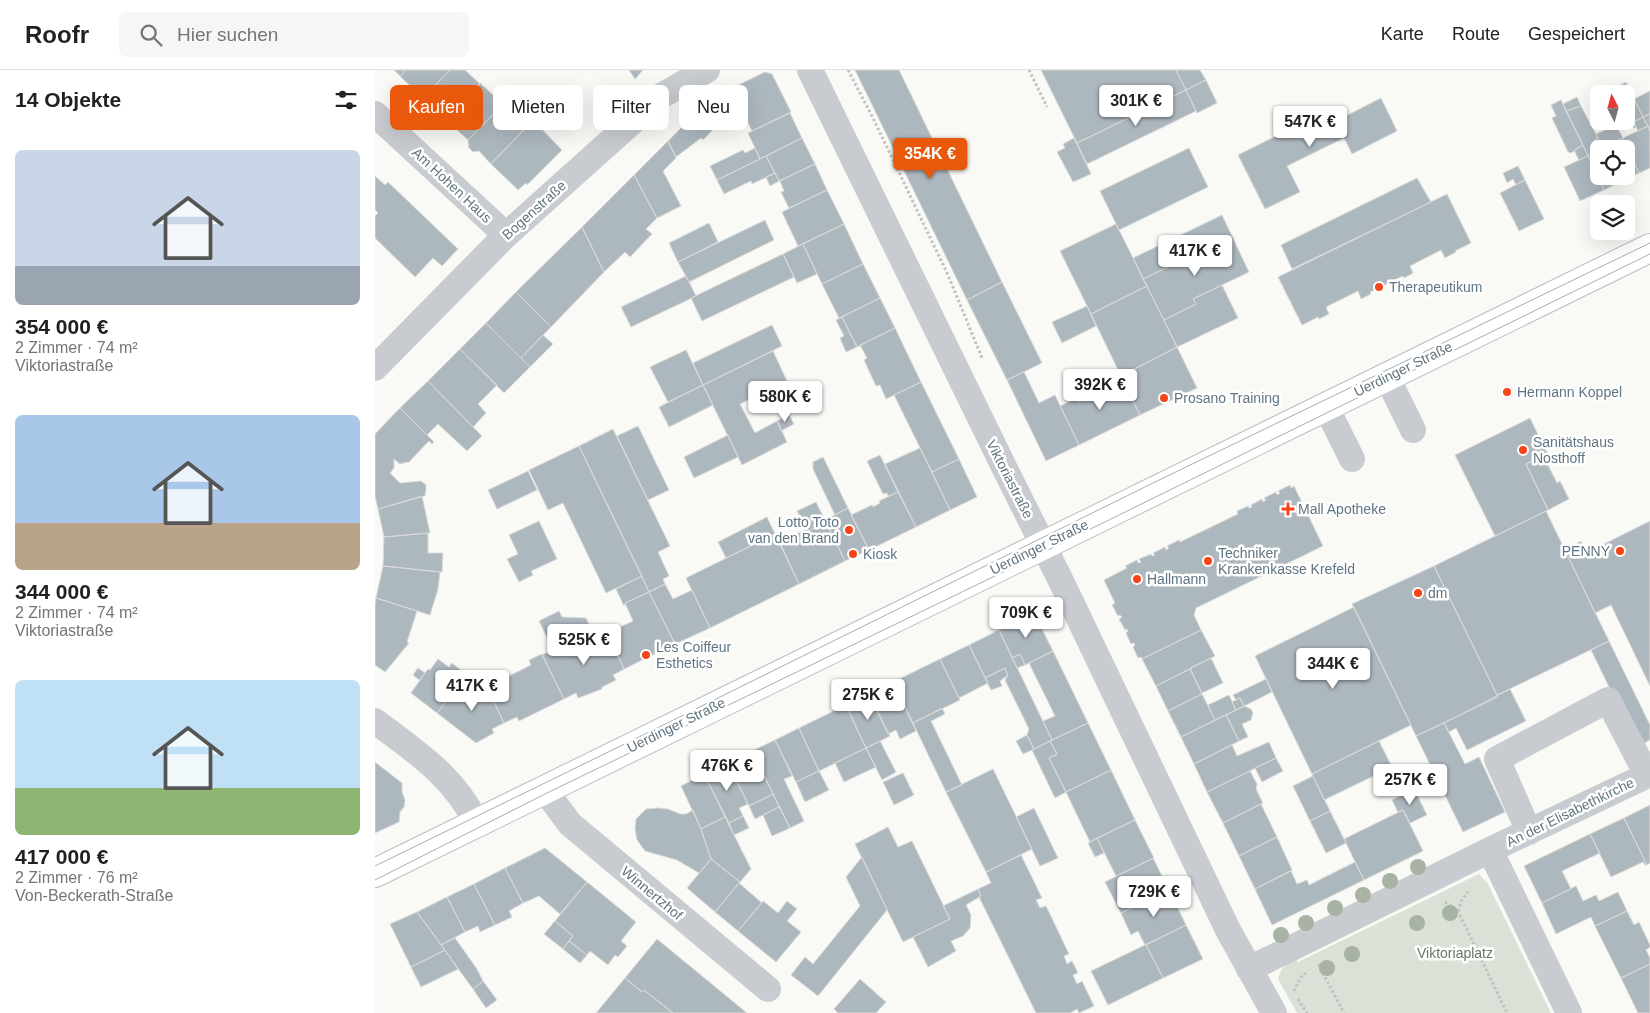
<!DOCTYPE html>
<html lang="de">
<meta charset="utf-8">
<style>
body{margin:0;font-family:Helvetica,sans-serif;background:#f6f6f6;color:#202124;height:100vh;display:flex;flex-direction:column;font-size:19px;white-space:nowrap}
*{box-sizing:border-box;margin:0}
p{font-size:16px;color:#757577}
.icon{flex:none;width:28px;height:28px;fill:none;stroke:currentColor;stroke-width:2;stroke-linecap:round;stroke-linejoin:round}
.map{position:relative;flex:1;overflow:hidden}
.panel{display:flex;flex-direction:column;background:#fff;width:375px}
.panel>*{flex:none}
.guide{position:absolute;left:15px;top:15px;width:475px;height:45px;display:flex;gap:10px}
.needle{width:32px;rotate:354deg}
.controls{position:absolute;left:1215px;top:15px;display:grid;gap:10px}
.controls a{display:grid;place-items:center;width:45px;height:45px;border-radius:8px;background:#fff;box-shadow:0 5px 20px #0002;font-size:25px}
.price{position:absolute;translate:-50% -42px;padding:0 11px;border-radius:5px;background:#fff;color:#222;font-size:16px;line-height:32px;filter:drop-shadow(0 1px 2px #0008)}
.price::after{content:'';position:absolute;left:50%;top:30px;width:15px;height:11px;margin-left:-8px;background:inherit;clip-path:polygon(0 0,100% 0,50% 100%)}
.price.on{background:#ea580c;color:#fff}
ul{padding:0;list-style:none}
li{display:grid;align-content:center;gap:10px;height:265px;padding:0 15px}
li span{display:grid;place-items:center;height:155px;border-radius:8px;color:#555}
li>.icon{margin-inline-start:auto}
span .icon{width:90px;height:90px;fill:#fffc;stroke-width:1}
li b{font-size:21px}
h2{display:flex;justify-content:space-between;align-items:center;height:60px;padding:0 15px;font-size:21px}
.pill{padding:0 18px;border-radius:8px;background:#fff;box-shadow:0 5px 20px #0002;font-size:18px;line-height:45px}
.pill.on{background:#ea580c;color:#fff}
header{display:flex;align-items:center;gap:30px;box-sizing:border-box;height:70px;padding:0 25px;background:#fff;border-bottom:1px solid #e0e0e0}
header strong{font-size:24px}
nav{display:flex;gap:28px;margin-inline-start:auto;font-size:18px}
.search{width:350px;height:45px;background:#f6f6f6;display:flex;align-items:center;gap:12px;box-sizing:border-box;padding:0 18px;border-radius:8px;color:#757577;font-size:19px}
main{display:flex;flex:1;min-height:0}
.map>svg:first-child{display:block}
.green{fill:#dae1d6}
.building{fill:#adb7be;stroke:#dadad8}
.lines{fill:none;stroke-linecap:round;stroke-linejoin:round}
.major-casing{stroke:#bbbfc3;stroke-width:30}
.path{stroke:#bfc2c4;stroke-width:3;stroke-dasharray:2.5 2.5;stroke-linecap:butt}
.minor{stroke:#c8ccd0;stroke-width:26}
.major{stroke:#fff;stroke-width:28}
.tram{stroke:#a5adb3;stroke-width:1}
.tree{fill:#a8b3a3}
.poi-dot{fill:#f54519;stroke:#fff;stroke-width:2}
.labels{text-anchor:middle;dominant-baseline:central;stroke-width:5;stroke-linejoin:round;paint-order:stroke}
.street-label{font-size:14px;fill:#607584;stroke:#fff}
.poi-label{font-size:14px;fill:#607584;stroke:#fff;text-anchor:start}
.park-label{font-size:14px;fill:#667a60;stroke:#fff}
</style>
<header>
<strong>Roofr</strong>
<div class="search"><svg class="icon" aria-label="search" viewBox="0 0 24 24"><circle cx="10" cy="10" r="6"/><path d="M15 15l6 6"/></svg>Hier suchen</div>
<nav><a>Karte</a><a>Route</a><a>Gespeichert</a></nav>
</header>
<main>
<section class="panel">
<h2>14 Objekte<svg class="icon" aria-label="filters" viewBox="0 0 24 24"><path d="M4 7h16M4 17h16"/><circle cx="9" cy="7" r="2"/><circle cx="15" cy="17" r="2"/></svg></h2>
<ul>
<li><span style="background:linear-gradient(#c9d6e8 75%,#9aa5b1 0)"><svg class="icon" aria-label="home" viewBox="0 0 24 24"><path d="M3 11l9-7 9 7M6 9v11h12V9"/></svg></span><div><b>354 000 €</b><p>2 Zimmer · 74 m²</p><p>Viktoriastraße</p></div></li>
<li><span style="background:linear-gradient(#a9c7e8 70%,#b9a48a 0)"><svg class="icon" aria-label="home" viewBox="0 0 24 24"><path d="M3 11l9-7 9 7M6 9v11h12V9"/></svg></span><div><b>344 000 €</b><p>2 Zimmer · 74 m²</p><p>Viktoriastraße</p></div></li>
<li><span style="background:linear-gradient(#bfe0f5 70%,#8fb573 0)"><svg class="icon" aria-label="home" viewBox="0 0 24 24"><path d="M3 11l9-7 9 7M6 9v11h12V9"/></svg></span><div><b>417 000 €</b><p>2 Zimmer · 76 m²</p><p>Von-Beckerath-Straße</p></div></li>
</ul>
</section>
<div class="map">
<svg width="1275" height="943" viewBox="0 0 1275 943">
<rect width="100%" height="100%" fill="#f9f9f5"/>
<!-- green -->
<path class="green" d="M1104 804 1113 814 1176 943H922L903 909C906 898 911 893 920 887L923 892Z"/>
<!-- building -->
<path class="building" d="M19 0H31L25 6Z
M31 0H75L48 28 25 6Z
M75 0H90L105 14 70 49 48 28Z
M254 0H268L260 9Z
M480 0H524L627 212 592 230Z
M666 0H801L811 20 702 73Z
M804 0H825L831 10 811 20 801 1Z
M390 2 397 4 416 42 377 61 357 18Z
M831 10 842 33 822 43 811 20Z
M1251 12 1268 47 1259 52 1261 57 1258 58 1251 48V24H1239L1237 19Z
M105 13 128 34 93 70 70 49Z
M358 19 366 36 351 43 352 45 328 70 326 68 301 87 293 71 333 31Z
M811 20 821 41 712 94 702 73Z
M1275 21V44L1268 47 1259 29Z
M1202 27 1206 36 1191 41 1188 34Z
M1006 28 1022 61 977 84 969 68 912 96 925 122 890 139 863 85 945 44 951 56Z
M1186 30 1208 75 1196 83 1193 82 1177 48 1181 46 1176 35Z
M130 33 153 56 116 94 104 81 98 82 94 78 93 70Z
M1206 36 1223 68 1218 72 1223 81 1213 86 1191 41Z
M415 43 427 68 385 89 373 63Z
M1275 44V61L1268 47Z
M1268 47 1273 56 1263 61 1259 52Z
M158 50 187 80 152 115 151 113 143 120 116 94Z
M1241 55 1248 68 1223 81 1218 72 1223 68 1221 64Z
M1273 56 1275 61V98L1264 103 1248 68Z
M427 68 440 94 404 111 391 86Z
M699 68 716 104 698 112 682 82 690 78 688 74Z
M1248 68 1264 103 1229 120 1213 86 1224 80V106H1251V79H1227Z
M293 71 301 88 288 101 306 136 282 148 259 105Z
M1208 75 1213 86 1204 90 1199 80Z
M380 78 385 89 342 110 335 96 368 80 370 83Z
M814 78 833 117 744 160 725 121Z
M391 86 400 103 377 114 376 111 349 124 342 110Z
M1213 86 1229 120 1205 131 1189 97Z
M440 94 452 120 414 138 406 122 409 121 405 111Z
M1143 96 1150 110 1141 115 1138 109 1132 113 1128 103Z
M400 103 404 111 395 116 391 107Z
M259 105 282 148 271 159 277 164 255 187 250 182 229 202 207 157Z
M0 106 10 115 13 112 83 179 67 196 58 188 40 207 0 168V146L3 143 0 140Z
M1042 108 1056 132 917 199 906 175Z
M1150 110 1169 149 1144 161 1125 123Z
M452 120 469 154 423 176 407 142Z
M1072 124 1096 173 1080 181 1081 182 1070 188 1066 180 1035 196 1038 203 1029 208 1028 206 995 222 996 224 986 229 983 221 951 237 954 244 944 249 943 247 927 255 903 207Z
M847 145 857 166 768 209 758 188Z
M390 150 399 170 314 212 303 192Z
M334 153 343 172 303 192 294 173Z
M469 154 488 194 447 214 428 174Z
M741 154 772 216 716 244 685 181Z
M207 157 229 202 176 257 141 222Z
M857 166 874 202 818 229 821 234 789 250 768 209Z
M428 174 442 204 422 213 408 184Z
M408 184 419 207 327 251 316 228Z
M488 194 505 228 464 248 447 214Z
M311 206 321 226 256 257 246 237Z
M627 212 667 293 632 310 592 230Z
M847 215 863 248 802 277 789 250 821 234 818 229Z
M772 216 802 277 746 306 716 244Z
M141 222 176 257 146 288 111 253Z
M505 228 520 258 482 277 467 247Z
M712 236 721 256 687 273 677 252Z
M467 247 482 277 471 282 465 268 469 266 461 250Z
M111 253 155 297 129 323 85 279Z
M397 255 407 276 328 315 318 293Z
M520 258 546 312 511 329 505 315 501 316 489 290 492 288 485 275Z
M168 265 178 274 155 297 146 288Z
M802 277 822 318 765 345 746 306Z
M85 279 122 315 103 334 111 343 98 357 53 311Z
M311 280 328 315 293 332 275 297Z
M398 281 412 311 365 334 380 363 402 351 412 372 367 395 328 315Z
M649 302 664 333 680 325 704 375 671 391 632 310Z
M746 306 765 345 704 375 685 336 702 328 704 332 713 327 711 323Z
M53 311 107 366 92 381 63 354 52 365 25 338Z
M546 312 584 389 557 402 519 325Z
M328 315 338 335 294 357 284 337Z
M25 338 59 372 57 374 54 371 33 393 32 392 25 394 19 389V398L15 403 25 413 46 411 51 415V420L50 426 3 439 0 426V364Z
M414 345 419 354 406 361 402 351Z
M1155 348 1172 383 1151 394 1173 440 1120 466 1080 385Z
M263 356 294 420 273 430 242 366Z
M238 359 295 476 283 482 294 506 288 509 290 514 274 522 204 376Z
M353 365 363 387 319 408 309 387Z
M204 376 267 506 231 523 188 433 173 440 154 400Z
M545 378 575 440 541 457 510 394Z
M505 385 523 422 513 426 512 423 508 424 492 391Z
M1168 385 1182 413 1185 411 1194 429 1173 440 1151 394Z
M448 387 473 438 460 445 438 399V392Z
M584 389 602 427 575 440 557 402Z
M153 401 162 420 122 439 113 420Z
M915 415 916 418 919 416 948 476 821 538 819 545 826 560 767 589 766 587 763 588 758 577 760 575 759 573 756 574 751 563 753 561 752 559 750 560 744 549 747 547 745 545 743 546 737 535 740 533 739 531 729 510 752 498 750 496 762 490 763 493 766 492 764 489 776 484 777 486 780 485 778 483 790 477 791 480 794 478 792 476 804 470 805 472 863 444 862 441 873 436 874 438 877 437 876 435 887 429 888 432 891 430 889 428 901 422 902 425 905 423 903 421Z
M523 422 541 457 494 480 476 445 497 435 498 437 505 433 504 431Z
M47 426 55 463 9 467 3 439Z
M441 432 451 452 434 461 422 441Z
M473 438 494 480 470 491 450 450Z
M1171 441 1234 571 1122 625 1059 496Z
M392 447 400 464 351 488 343 472Z
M164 451 182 489 156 501 158 505 144 512 132 489 143 484 134 465Z
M1275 451V616L1236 535 1220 543 1190 480 1206 471 1211 483Z
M451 452 470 491 424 514 406 475 423 466 422 464 431 459 434 461Z
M53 463V483H68L67 502 8 496 9 467Z
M400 464 424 514 335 558 311 508Z
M8 496 65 502 63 519 55 545 1 528Z
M1059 496 1123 627 1041 666 977 534Z
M267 506 274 522 250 533 249 536 241 519Z
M290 514 298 529 317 520 335 558 300 574 274 522Z
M274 522 300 574 249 599 232 563 258 551 250 533Z
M1 528 42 541 32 572 34 573 10 602 0 595V533Z
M979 537 1036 655 937 704 880 586Z
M184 541 187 547 211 548 220 568 202 577 198 570 178 580 164 551Z
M659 543 678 581 650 595 645 584 637 588 624 560Z
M624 560 677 670 659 679 652 665 654 659 630 610 633 605 630 598 610 608 594 575Z
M826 560 840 586 781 616 767 589Z
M232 563 249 599 238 605 241 610 227 617V619L203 628 201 623 189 629 167 585 198 570 202 577Z
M1234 571 1275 655V670L1263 676 1216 580Z
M594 575 613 613 584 628 565 589Z
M678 581 713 653 677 670 668 651 680 646 654 593Z
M167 584 189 629 144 651 142 647 129 653 112 617 156 595 154 590Z
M645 584 650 595 642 598 637 588Z
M836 588 848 613 827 623 815 598Z
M63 589 74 597 77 593 92 605 62 643 36 623 50 603 53 599 55 600Z
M565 589 585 630 538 653 518 612Z
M43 598 50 603 44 610 38 605Z
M630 598 633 605 625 611 627 616 616 620 610 608Z
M815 599 827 624 793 641 781 616Z
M92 605V604L111 618 104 622 88 609Z
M88 609 104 622 112 617 129 653 117 659 119 663 101 673 62 643Z
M891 609 897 622 869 636 865 628 861 630 858 625Z
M518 612 541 661 525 669 521 660 513 664 494 624Z
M1135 619 1151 651 1092 680 1081 658 1074 662 1069 653Z
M494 624 515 666 491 678 471 636Z
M827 624 840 650 806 667 793 641Z
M854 625 861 640 840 650 833 635Z
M865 628 869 636 861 640 857 632Z
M471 635 491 678 444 701 424 658Z
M869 636 876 639 878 643 876 650 867 654 873 667 864 671 851 645Z
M567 638 570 644 556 651 587 715 571 722 538 653Z
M851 645 864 671 819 694 806 667Z
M713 653 736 700 691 722 674 688 682 684 675 671Z
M1069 653 1090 694 1104 687 1130 742 1088 762 1041 666Z
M424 658 444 701 421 712 400 670Z
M652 665 659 679 648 684 641 671Z
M400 670 417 706 409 709 429 751 415 758 377 681Z
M505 671 521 702 507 710 491 678Z
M675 671 682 684 674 688 691 722 680 728 657 680Z
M1004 671 1017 697 949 730 937 704Z
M894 672 901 688 832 722 819 694 857 675 862 686Z
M491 678 501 697 469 712 460 693Z
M377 681 398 724 374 736 353 693Z
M901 688 908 701 887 712 880 698Z
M0 692 27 713V722L30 730 29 737 25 742 24 752 0 763Z
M353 693 373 734 364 738 368 746 354 753 329 704Z
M618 699 657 779 611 802 571 722Z
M736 700 760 750 715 772 691 722Z
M444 701 454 720 430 732 421 712Z
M875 701 882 714 881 719 888 733 848 753 832 722Z
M528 703 539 725 519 735 508 712Z
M329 704 350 747 326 759 306 716Z
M938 706 955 741 935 751 918 716Z
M1039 719 1052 745 1035 753 1028 740 1023 742 1017 730Z
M398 724 404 737 380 749 374 736Z
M886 734 902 767 864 786 848 753Z
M1275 735V793L1272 795 1249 748Z
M404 737 415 758 397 766 388 745Z
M282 738 293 739 305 744H311L318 740 326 759 336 789 324 803 302 790 270 781 262 770 260 759 261 749 271 739Z
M659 738 683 788 665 796 641 747Z
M1028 740 1048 781 989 810 969 769Z
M955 741 971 773 951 783 935 751Z
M368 746 374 758 359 765 354 753Z
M350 747 376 799 365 812 336 789 326 759Z
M1249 748 1272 795H1270L1268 792 1236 807 1215 764Z
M760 750 779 788 741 806 722 768Z
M513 757 523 777 537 771 575 849 528 872 480 774Z
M1215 764 1225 783 1187 801 1196 819 1167 833 1149 796Z
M902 767 917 800 880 819 864 786Z
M722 768 729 783 720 787 713 773Z
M170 778 212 812 185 844 164 826 148 833 130 798Z
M646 785 667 828 661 830 665 838 671 836 694 884 689 886 692 894 697 891 703 903 698 905 702 914 707 911 719 936 704 943 702 939 695 943H661L604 827 606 826 603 819 616 813 611 802Z
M487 787 512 840 443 926 416 905 430 887 438 894 485 836 471 807Z
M778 788 794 820 746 843 730 812Z
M336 789 365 812 340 842 312 818Z
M980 792 989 810 897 855 880 819 916 801 922 814 932 810 934 815Z
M130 798 148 833 134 841 137 847 120 855 99 814Z
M212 812 261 852 246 871 252 876 243 887 240 885 233 895 215 881 212 885 194 871 198 866 180 851Z
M364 813 387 833 363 861 340 842Z
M99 814 120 855 105 862 103 856 90 862 72 827Z
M1201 816 1208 831 1221 825 1224 831 1243 822 1252 841 1220 856 1216 847 1181 864 1167 833Z
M603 819 606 826 591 835 596 845 595 858 588 866 576 871 581 881 553 897 538 867 575 849 568 836Z
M794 820 811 855 770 875 763 861 756 865 746 843Z
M72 827 90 862 66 875 42 842Z
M388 831 403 843 412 831 422 839 412 851 426 862 401 892 363 861Z
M1252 841 1259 855 1264 852 1275 875V877L1271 880 1275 888V894L1246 908 1220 856Z
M42 842 70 880 36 897 15 854Z
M180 851 198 866 188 879 169 864Z
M811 855 828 889 788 908 771 875Z
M80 868 102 899 108 911 98 919 66 875Z
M282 869 372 943H298L269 920 267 922 250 908Z
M194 871 212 885 205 893 188 879Z
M770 875H771L788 908 733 935 716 901Z
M70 880 83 899 46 917 36 897Z
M1275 894V943H1263L1246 908Z
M250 908 267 922 269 920 298 943H221Z
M485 909 511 932 501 943H463L459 939Z
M108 911 122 930 111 938 98 919Z"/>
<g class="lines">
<!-- major casing -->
<g class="major-casing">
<path id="major" d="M0 803 1275 178"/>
</g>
<!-- path -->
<path class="path" d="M473 0 498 48 573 205 607 288
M654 0 672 37
M1070 832 1083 841 1132 943
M1083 841 1087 830 1093 822
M945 894 944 896 969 943
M919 921 925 908 931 903
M923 929 932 943"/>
<!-- minor -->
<path class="minor" d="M435 0 632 403 687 513 853 860 899 943
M0 44 131 165
M0 298 131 165 286 26 332 0
M1012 307 1038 360
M951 337 977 389
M0 651C41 682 79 706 102 754
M169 719 195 754 393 919
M1154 762 1122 689 1233 630 1272 705
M1115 780 1194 943
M874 899 1115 780 1275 704"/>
<!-- major -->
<use href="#major" class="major"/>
<!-- tram -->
<path class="tram" d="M0 796 264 667 780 412 1275 173
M0 810 172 723 622 505 1275 184"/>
</g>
<!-- trees -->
<g class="tree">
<circle cx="1043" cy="797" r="8"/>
<circle cx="1015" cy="811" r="8"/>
<circle cx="988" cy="825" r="8"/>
<circle cx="960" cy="838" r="8"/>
<circle cx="1075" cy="843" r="8"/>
<circle cx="931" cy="853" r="8"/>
<circle cx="1042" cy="853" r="8"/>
<circle cx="906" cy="865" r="8"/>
<circle cx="977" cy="884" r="8"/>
<circle cx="952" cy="898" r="8"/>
</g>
<!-- markers -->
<g class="poi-dot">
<circle cx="1004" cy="217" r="5"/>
<circle cx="1132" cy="322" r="5"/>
<circle cx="789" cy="328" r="5"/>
<circle cx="1148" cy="380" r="5"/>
<path d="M910.5 431.5h5v5h5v5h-5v5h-5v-5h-5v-5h5z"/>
<circle cx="474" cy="460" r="5"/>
<circle cx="1245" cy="481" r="5"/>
<circle cx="478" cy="484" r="5"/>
<circle cx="833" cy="491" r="5"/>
<circle cx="762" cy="509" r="5"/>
<circle cx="1043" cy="523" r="5"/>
<circle cx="271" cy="585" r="5"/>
</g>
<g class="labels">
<!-- street labels -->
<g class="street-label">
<text transform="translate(77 115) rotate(43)">Am Hohen Haus</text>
<text transform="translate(159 140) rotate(-42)">Bogenstraße</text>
<text transform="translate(1028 299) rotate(-26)">Uerdinger Straße</text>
<text transform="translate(635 409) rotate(63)">Viktoriastraße</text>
<text transform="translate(664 477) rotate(-26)">Uerdinger Straße</text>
<text transform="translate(301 655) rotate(-26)">Uerdinger Straße</text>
<text transform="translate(1195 742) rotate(-26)">An der Elisabethkirche</text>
<text transform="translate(277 823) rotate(40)">Winnertzhof</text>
</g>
<!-- poi labels -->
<g class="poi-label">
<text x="1014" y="217">Therapeutikum</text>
<text x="1142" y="322">Hermann Koppel</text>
<text x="799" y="328">Prosano Training</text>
<text x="1158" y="372">Sanitätshaus<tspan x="1158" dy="16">Nosthoff</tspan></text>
<text x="923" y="439">Mall Apotheke</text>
<text x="464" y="452" text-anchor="end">Lotto Toto<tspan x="464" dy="16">van den Brand</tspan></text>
<text x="1235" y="481" text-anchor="end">PENNY</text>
<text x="843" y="483">Techniker<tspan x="843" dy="16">Krankenkasse Krefeld</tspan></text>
<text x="488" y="484">Kiosk</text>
<text x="772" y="509">Hallmann</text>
<text x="1053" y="523">dm</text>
<text x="281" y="577">Les Coiffeur<tspan x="281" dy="16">Esthetics</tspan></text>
</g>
<!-- park labels -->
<g class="park-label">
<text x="1080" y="883">Viktoriaplatz</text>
</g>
</g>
</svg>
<div class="controls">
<a><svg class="needle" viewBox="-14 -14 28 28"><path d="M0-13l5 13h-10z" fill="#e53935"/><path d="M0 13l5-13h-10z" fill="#757577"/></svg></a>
<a><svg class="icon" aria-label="locate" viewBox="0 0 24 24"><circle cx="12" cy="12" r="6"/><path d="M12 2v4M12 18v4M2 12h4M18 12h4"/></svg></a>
<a><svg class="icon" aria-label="layers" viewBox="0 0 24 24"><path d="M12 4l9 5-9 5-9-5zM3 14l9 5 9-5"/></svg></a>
</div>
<b class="price" style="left:761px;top:57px">301K €</b>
<b class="price" style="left:935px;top:78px">547K €</b>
<b class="price on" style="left:555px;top:110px">354K €</b>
<b class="price" style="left:820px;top:207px">417K €</b>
<b class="price" style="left:725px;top:341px">392K €</b>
<b class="price" style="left:410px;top:353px">580K €</b>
<b class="price" style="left:651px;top:569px">709K €</b>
<b class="price" style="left:209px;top:596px">525K €</b>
<b class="price" style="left:958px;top:620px">344K €</b>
<b class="price" style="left:97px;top:642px">417K €</b>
<b class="price" style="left:493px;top:651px">275K €</b>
<b class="price" style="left:352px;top:722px">476K €</b>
<b class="price" style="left:1035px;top:736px">257K €</b>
<b class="price" style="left:779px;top:848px">729K €</b>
<div class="guide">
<a class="pill on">Kaufen</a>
<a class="pill">Mieten</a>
<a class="pill">Filter</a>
<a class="pill">Neu</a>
</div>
</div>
</main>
